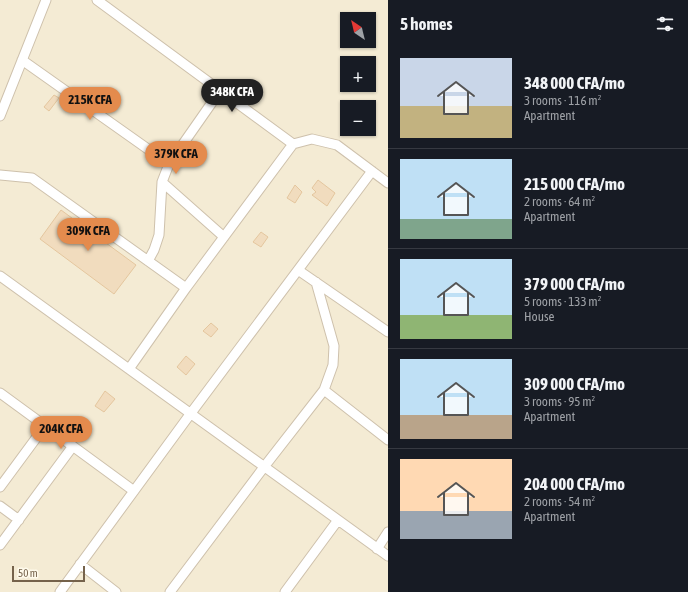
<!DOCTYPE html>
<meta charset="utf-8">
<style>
body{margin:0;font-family:"Asap Condensed",sans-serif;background:#242831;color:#f1f3f6;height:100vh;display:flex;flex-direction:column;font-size:15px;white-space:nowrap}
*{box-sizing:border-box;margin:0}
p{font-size:13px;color:#9ea1a6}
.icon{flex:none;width:22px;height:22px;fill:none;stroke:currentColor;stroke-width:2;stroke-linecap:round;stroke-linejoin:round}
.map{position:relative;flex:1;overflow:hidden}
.side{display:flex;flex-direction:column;background:#171b24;width:300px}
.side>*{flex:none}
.needle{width:26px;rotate:325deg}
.buttons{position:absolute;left:340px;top:12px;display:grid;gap:8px}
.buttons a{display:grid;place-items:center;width:36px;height:36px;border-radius:0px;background:#171b24;box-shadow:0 1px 3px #0004;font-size:20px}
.scale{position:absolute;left:12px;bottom:10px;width:73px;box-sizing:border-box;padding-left:4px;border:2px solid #75624b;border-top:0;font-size:11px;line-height:14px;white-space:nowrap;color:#75624b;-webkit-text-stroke:3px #fffbec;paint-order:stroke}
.price{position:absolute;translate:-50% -34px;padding:0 9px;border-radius:14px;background:#e48b4d;color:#111;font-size:13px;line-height:26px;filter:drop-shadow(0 1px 2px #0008)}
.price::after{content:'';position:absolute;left:50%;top:24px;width:12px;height:9px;margin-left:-6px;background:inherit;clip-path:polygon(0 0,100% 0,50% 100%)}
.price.active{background:#222;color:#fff}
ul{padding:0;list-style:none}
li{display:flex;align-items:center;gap:12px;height:100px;padding:0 12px}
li+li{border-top:1px solid #363941}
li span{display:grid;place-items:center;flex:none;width:112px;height:80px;border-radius:0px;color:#555}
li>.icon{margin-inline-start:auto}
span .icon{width:48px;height:48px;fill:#fffc;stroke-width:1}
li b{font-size:17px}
h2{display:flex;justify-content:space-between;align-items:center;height:48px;padding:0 12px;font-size:17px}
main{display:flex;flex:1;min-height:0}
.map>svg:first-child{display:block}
.residential{fill:#f4ebd4;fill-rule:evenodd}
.building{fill:#f1dcbe;stroke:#e4c69e}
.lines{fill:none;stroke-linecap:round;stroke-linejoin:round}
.minor-casing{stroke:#cec1ac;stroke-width:11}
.minor{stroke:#fff;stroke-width:9}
</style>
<main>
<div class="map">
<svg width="388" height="592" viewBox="0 0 388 592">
<rect width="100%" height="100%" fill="#fcf8e6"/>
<!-- residential -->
<path class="residential" d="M0 0H388V592H0ZM347 19H369V41H347ZM347 63H369V85H347ZM347 107H369V129H347Z"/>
<!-- building -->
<path class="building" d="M54 95 59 98 49 111 44 107Z
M318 180 335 193 327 206 312 195 316 192 312 188Z
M295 185 302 192 295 203 287 198Z
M61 210 136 265 114 294 40 239Z
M261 232 268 237 261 247 253 242Z
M211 323 218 329 211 337 203 331Z
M186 356 195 364 186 375 177 367Z
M105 391 115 399 104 412 95 406Z"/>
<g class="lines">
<!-- minor casing -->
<g class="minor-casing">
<path id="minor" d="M97 0 293 144 312 139 337 145 388 183
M22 60 169 164
M0 116 46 0
M0 175 32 178 186 288
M162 182 224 237
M148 261 154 250 159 235 162 182 169 164 220 91
M298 270 388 332
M0 276 388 556
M129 369 186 288 293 144
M324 390 388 440
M0 393 134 491
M0 487 45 426
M0 506 19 520
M0 545 73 446
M377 549 388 532
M80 564 116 592
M60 592 191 413 372 171
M170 592 264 467 324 390 333 365 334 346 316 282
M285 592 338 520"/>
</g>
<!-- minor -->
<use href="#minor" class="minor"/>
</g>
</svg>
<div class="buttons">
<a><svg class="needle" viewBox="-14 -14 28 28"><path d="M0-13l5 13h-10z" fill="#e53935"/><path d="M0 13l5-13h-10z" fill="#9ea1a6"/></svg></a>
<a>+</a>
<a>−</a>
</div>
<div class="scale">50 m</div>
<b class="price active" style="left:232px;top:113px">348K CFA</b>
<b class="price" style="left:90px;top:121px">215K CFA</b>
<b class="price" style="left:176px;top:175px">379K CFA</b>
<b class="price" style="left:88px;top:252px">309K CFA</b>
<b class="price" style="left:61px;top:450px">204K CFA</b>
</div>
<section class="side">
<h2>5 homes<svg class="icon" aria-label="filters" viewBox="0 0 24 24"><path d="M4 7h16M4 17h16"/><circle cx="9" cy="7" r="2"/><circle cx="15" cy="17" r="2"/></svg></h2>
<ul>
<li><span style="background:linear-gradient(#c9d6e8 60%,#c2b280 0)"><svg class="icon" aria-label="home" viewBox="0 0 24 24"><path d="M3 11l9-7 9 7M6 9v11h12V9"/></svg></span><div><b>348 000 CFA/mo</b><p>3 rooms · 116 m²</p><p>Apartment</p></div></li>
<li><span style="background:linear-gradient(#bfe0f5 75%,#7fa58c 0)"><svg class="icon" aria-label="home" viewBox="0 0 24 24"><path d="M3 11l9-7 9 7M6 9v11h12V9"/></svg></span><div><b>215 000 CFA/mo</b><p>2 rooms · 64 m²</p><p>Apartment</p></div></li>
<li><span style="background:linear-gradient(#bfe0f5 70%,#8fb573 0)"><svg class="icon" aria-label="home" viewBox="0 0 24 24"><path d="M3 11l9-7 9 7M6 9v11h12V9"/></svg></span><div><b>379 000 CFA/mo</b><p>5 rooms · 133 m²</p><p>House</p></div></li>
<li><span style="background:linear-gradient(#bfe0f5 70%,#b9a48a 0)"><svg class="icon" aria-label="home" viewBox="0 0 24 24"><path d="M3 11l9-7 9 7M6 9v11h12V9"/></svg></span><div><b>309 000 CFA/mo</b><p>3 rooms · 95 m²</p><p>Apartment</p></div></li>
<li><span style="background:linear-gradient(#ffd9b3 65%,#9aa5b1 0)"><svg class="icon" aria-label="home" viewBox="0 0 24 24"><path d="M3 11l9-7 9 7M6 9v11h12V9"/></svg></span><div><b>204 000 CFA/mo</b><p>2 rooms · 54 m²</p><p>Apartment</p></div></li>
</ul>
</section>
</main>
